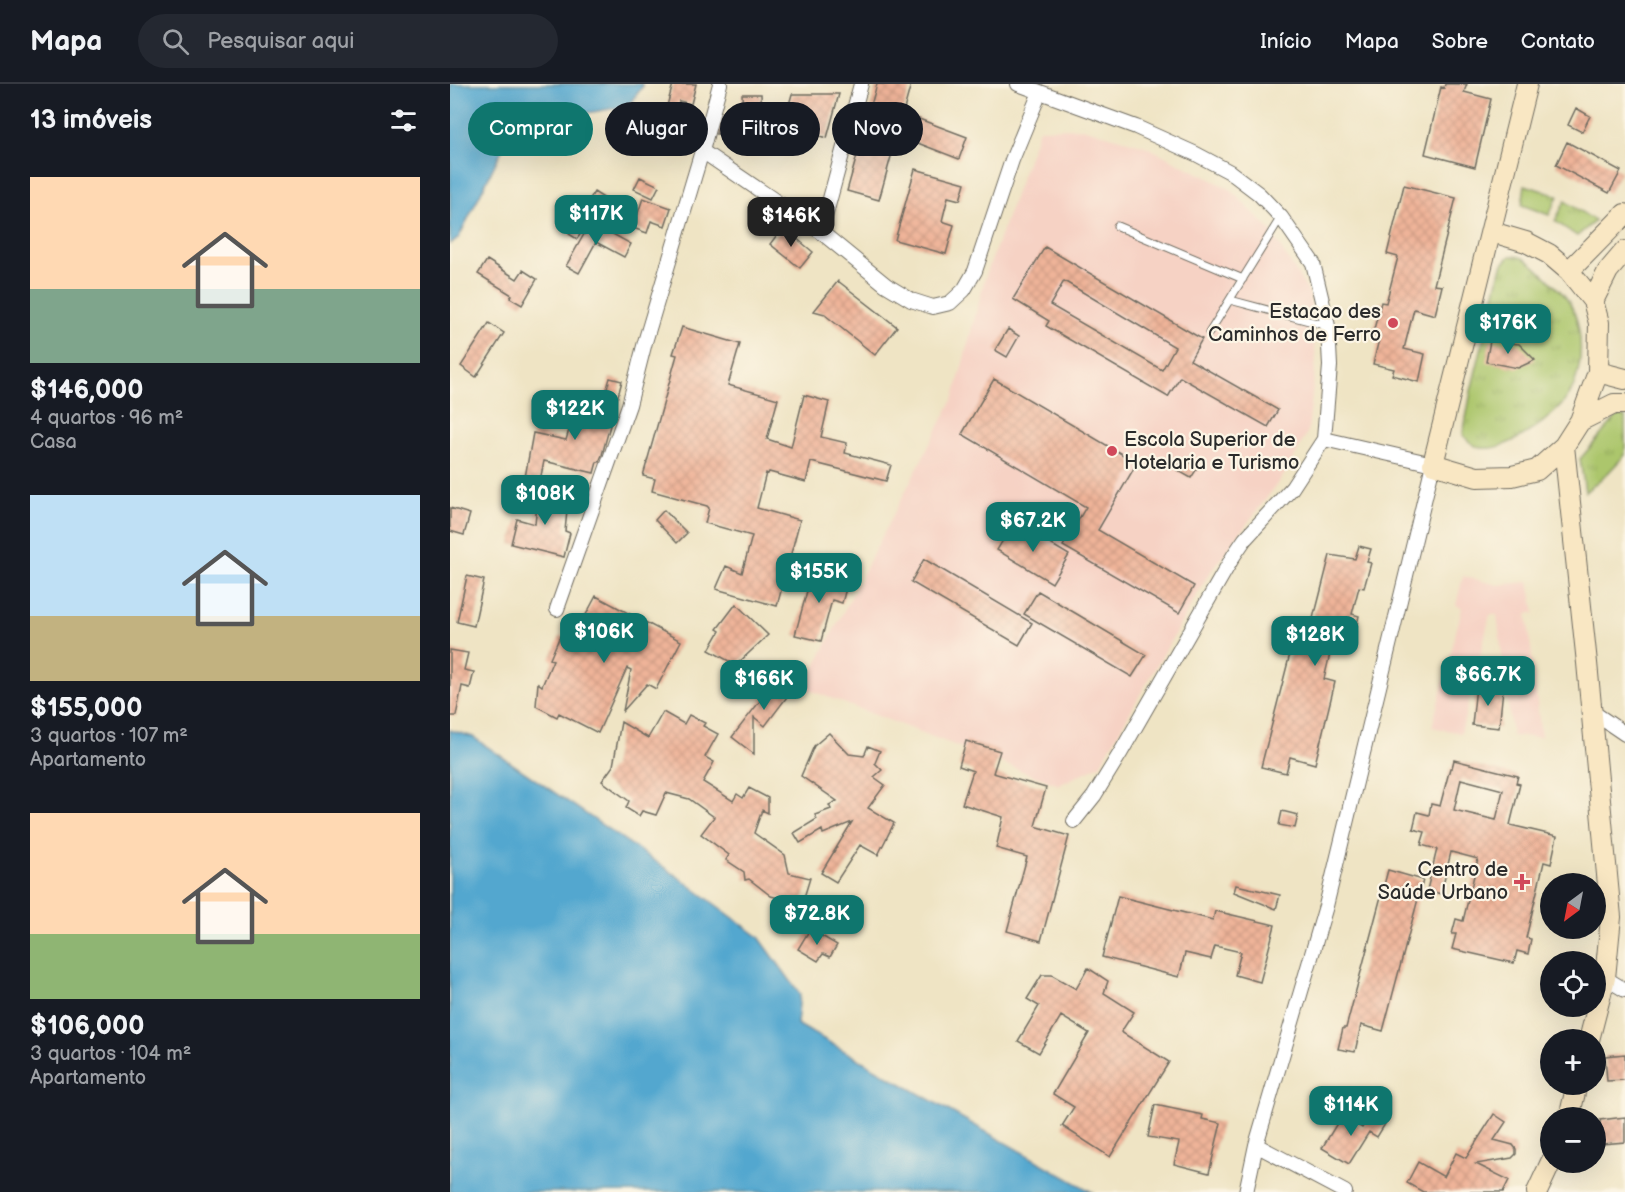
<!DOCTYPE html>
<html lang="pt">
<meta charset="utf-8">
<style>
body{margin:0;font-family:"Balsamiq Sans",sans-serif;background:#242831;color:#f1f3f6;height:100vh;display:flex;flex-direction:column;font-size:22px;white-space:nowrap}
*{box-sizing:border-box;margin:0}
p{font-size:20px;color:#9ea1a6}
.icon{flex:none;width:33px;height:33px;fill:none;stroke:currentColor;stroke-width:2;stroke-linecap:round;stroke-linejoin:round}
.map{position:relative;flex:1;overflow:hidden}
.details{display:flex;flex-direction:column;background:#171b24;width:450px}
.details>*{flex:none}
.top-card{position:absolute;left:18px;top:18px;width:570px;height:54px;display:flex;gap:12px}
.needle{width:39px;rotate:212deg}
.buttons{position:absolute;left:1090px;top:789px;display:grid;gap:12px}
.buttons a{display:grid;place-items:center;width:66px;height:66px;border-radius:50%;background:#171b24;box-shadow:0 6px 24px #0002;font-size:30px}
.price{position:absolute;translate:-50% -51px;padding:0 14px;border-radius:12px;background:#0f766e;color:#fff;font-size:20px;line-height:39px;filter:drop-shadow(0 2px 3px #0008)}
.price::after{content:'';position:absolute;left:50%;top:36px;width:18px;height:14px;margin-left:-9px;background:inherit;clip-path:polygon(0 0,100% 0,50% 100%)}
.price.on{background:#222;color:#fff}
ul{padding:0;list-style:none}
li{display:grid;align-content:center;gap:12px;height:318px;padding:0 30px}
li span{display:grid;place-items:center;height:186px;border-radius:0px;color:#555}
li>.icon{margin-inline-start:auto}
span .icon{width:108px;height:108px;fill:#fffc;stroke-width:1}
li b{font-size:26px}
h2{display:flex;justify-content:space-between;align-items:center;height:72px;padding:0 30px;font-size:26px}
.pill{padding:0 21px;border-radius:27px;background:#171b24;box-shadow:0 6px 24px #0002;font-size:21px;line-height:54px}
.pill.on{background:#0f766e;color:#fff}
header{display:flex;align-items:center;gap:36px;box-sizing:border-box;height:84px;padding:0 30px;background:#171b24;border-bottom:2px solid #363941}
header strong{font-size:28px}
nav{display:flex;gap:33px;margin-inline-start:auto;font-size:21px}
.search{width:420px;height:54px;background:#242831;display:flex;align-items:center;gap:15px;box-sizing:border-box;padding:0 21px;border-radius:33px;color:#9ea1a6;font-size:22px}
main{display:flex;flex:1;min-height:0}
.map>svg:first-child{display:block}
.built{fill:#f6d2c4}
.grass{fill:url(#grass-tufts);stroke:#6c784c;stroke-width:1.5}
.water{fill:#53a7cf;stroke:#3f697d;stroke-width:1.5}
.building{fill:url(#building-cross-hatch);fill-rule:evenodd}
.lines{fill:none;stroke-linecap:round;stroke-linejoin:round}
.lane-casing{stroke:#706c61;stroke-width:9}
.street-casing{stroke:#706c61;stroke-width:16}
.secondary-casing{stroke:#706c61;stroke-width:22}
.lane{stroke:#fff;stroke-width:7}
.street{stroke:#fff;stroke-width:14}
.secondary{stroke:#f9e7c3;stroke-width:20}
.poi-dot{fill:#d1495b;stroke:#fcf5e5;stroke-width:2}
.labels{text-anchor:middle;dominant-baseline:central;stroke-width:4.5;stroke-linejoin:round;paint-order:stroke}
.poi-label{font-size:20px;fill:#2b2b2b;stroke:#fcf5e5;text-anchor:end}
</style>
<header>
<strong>Mapa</strong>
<div class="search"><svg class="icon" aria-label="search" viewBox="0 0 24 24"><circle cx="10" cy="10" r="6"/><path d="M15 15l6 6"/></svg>Pesquisar aqui</div>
<nav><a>Início</a><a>Mapa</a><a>Sobre</a><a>Contato</a></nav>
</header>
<main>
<section class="details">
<h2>13 imóveis<svg class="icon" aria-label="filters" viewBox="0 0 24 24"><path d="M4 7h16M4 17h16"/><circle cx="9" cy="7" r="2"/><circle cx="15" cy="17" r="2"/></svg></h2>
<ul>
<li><span style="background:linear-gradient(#ffd9b3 60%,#7fa58c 0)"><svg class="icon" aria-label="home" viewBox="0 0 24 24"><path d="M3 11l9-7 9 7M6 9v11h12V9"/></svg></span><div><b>$146,000</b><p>4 quartos · 96 m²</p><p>Casa</p></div></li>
<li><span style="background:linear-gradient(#bfe0f5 65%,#c2b280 0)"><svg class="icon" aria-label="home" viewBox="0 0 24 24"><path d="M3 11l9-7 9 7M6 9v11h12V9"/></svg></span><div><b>$155,000</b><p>3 quartos · 107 m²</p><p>Apartamento</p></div></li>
<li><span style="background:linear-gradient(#ffd9b3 65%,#8fb573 0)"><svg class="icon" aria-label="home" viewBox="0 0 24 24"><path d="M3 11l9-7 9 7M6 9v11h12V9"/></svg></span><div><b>$106,000</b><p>3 quartos · 104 m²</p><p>Apartamento</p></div></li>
</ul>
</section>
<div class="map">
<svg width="1175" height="1108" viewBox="0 0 1175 1108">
<defs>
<pattern id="grass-tufts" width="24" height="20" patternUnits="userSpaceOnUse" patternTransform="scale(1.5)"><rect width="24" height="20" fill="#acc66c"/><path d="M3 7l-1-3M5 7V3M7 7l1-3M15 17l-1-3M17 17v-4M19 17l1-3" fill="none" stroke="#94aa5e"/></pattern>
<pattern id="building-cross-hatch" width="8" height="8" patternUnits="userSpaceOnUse" patternTransform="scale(1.5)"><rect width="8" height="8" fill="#efb499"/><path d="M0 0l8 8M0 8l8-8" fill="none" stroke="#cd9b84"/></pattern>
</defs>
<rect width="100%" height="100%" fill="#fcf5e5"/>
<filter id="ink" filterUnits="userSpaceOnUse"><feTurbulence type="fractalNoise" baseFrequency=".0167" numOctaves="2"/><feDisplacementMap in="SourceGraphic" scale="12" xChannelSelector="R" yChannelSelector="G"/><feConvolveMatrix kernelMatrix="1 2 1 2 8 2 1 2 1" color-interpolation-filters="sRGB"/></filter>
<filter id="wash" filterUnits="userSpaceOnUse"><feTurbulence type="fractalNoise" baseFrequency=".008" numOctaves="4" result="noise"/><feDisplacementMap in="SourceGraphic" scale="24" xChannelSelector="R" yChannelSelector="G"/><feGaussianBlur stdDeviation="1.35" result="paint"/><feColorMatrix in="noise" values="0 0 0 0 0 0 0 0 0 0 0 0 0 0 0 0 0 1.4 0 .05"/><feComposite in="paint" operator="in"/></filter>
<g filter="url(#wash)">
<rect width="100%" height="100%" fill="#efe4c4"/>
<!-- built -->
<path class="built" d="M632 44 695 62 780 105 820 146 860 211 866 276 858 347 837 387 759 490 650 681 609 701 354 604 504 313 535 194 589 45Z
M1013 492 1047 501 1079 498 1085 529H1077L1091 653 1062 652 1047 531H1040L1011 649 982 643 1012 524 1006 521Z"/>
<!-- grass -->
<path class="grass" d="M1075 101 1108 112 1099 131 1072 121Z
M1115 117 1145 137 1127 152 1105 137Z
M1060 172C1064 172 1070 172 1073 174 1084 179 1096 193 1104 201 1108 205 1114 210 1117 215 1134 240 1135 284 1119 311 1107 332 1057 368 1032 364 1024 363 1018 357 1013 351L1021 307 1049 192 1053 180Z
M1168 331 1175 333V371L1158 389 1135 408 1130 375Z"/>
<!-- water -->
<path class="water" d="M0 0H192L193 2 178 22 131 30 78 32 51 68 9 153 0 160Z
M0 646 23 653 227 792 309 853 350 910 347 940 642 1108H0Z"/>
<g id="blocks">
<!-- building -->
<path class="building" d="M246 0 241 20 229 17 225 42 212 40 223 0Z
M427 0H461L453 29 517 53 509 75 447 51 429 116 397 107Z
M995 0H1017L1014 8 1041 15 1025 83 975 70 991 3 994 4Z
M292 10H311L312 35H325L324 50H266L269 39 283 38 282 34 293 33Z
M342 10H389L377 54 333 42Z
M1126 24 1140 32 1132 48 1118 41Z
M1117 58 1171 87 1159 109 1106 81Z
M465 85 515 99 510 116 498 113 492 137 504 141 496 170 445 156Z
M190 93 209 102 203 114 184 105Z
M954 101 1006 114 984 201 992 202 985 231 964 225 954 265 975 270 969 298 942 291 944 285 923 280 930 251 923 249 931 218 936 219 948 173 937 170Z
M144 108 155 115 127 155 119 150Z
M193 114 221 124 215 142 201 137 197 149 183 144Z
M141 138 181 160 174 173 146 158 129 189 116 182Z
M333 143 363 168 350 184 320 160Z
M595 163 752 255 740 276 828 326 818 343 730 293 718 313 596 242 599 237 563 215ZM614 197 725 263 712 286 600 221Z
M37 176 67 195 73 186 87 195 72 221 60 214 62 211 28 190Z
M388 197 447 243 425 271 375 231V230L364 227Z
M39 239 54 249 26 293 11 282Z
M232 243 290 260 278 301 328 315 317 355 341 363 354 311 379 318 371 353 397 359 395 369 441 381 436 397 361 378 356 398 319 388 318 390 316 389 307 424 350 436 327 522 266 505 276 482 292 489 302 452 255 439 259 424 257 422 202 407 205 395 193 392 227 271 223 270Z
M558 245 569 252 557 273 545 266Z
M1040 257 1069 260 1085 276 1068 284 1036 278Z
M160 294 172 297 152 371 149 378H147L144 389 94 377 89 402 74 399 83 349 116 356 125 326 149 332Z
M544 295 687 379 648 446 744 502 729 529 613 462 636 423 512 350Z
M733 375 748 383 741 394 727 386Z
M89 402 104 404 103 415 118 417 115 447 120 449 114 473 61 460 67 435 85 440Z
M0 424 20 430 14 451 0 447Z
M214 426 237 449 227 459 205 436Z
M564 438 619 471 602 499 547 466Z
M909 462 921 465 917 478 921 479 914 504 909 503 902 530 909 532 903 558 884 553 874 595 885 598 865 680 840 673 836 689 811 683 842 562 856 565 865 526H866L880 471 905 475Z
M474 475 582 539 569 561 461 498Z
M363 485 398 497 392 519 382 516 371 557 345 551Z
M17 492 34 496 24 542 7 538Z
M588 507 696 571 682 593 574 530Z
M146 512 231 557 206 605 197 600 173 627 181 586 177 584 148 649 109 629 107 633 86 622 88 599 92 602 103 576 100 575 110 552 122 557Z
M286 520 318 551 286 581 259 566 270 547 267 545Z
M0 566 18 569 14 586 24 588 20 604 12 602 6 632H0Z
M331 590 346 601 315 642 304 633V670L282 653Z
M1026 602 1053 605 1049 644 1022 641Z
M213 628 234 640 239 631 255 639 253 642 268 650 255 673 264 678 253 698 283 717 287 710 293 714 299 704 318 714V729L312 726 304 749 335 771 339 789 360 794 352 820 321 812 299 795 295 796 294 788 276 776 279 771 251 750 264 733 239 715 216 709 206 731 192 727 189 732 176 724 179 717 152 697 163 682 171 638 198 654Z
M379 649 399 670 414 672 418 662 430 667 425 679 432 686 424 693 435 701 418 724 444 739 428 771 410 761 386 798 371 789 402 738 373 750 372 746 350 759 344 749 367 735 365 731 381 725 379 721 387 717 351 692 364 662Z
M516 657 550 667 543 689 596 704 585 742 619 752 591 857 557 847 577 773 546 764 553 733 512 720 523 687 509 682Z
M1004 676 1068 692 1066 699 1070 700 1060 741 1107 752 1101 780 1094 778 1076 854 1081 855 1078 870 1067 867 1064 879 1002 865 1006 850H1002L1006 835 1013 837 1028 775 1001 768 991 810 977 806 987 765 971 761 975 748 963 745 967 728 979 731 981 720 990 722 1000 684H1002ZM1011 695 1053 706 1046 736 1004 726Z
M832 727 848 731 845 744 829 741Z
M938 786 973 796 933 947 911 941 905 968 888 965 893 944H896Z
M786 801 830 811 826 825 784 808Z
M668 812 763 836 765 827 825 841 810 898 785 891 791 868 765 862 761 875 735 869 729 893 652 873Z
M360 845 387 861 380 873 373 870 368 877 348 865Z
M638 884 658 897 654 909 684 928 671 948 719 978 660 1073 612 1042 624 1023 603 1010 639 949 611 932 589 969 568 957 589 922 577 915 592 891H602L626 905Z
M1175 970V996L1157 997 1155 972Z
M705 1021 753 1031 752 1035 771 1039 759 1089 724 1080 729 1058 698 1053Z
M1044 1030 1056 1038 1044 1056 1063 1061 1066 1065V1070L1062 1074 1026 1080 1059 1096 1053 1108H973L957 1099 968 1078 994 1093 1006 1069 1016 1074Z
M892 1031 912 1044 920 1031 935 1040 927 1053 919 1048 899 1080 872 1064Z
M1175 1033V1058L1152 1060 1150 1036Z"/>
</g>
</g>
<g filter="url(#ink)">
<use href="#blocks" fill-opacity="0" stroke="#706c61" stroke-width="1.5"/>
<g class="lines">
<!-- lane casing -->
<g class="lane-casing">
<path id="lane" d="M667 142 793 195
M780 216 878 242
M759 249 831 133"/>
</g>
<!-- street casing -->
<g class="street-casing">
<path id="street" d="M568 0 686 43 746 70 780 88 809 110 831 133 863 179 878 242 880 282 874 355 842 404 795 455 784 471 671 668 644 712 624 737
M252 67 371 148 436 201 461 216 483 223 500 219 514 206 525 187 562 76 590 8
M371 148 411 0
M107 525 179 321 195 258 252 67 270 0
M1141 627 1175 650
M1155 894 1175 906
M806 1061 895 1108
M796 1108 806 1061 876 822 983 380 874 355"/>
</g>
<!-- secondary casing -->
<g class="secondary-casing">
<path id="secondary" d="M1042 148 1076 158 1099 170 1119 187 1143 217 1149 239 1148 288 1130 337 1114 362 1087 386 1062 392 1027 393 983 380 1077 0
M1119 187 1175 130
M1143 217 1158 187 1175 167
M1148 288 1175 295
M1130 337 1164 320H1175
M1114 362 1137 579 1161 833 1155 894 1139 956
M1119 1034 1127 1000
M1087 1108 1101 1078"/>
</g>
<!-- lane -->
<use href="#lane" class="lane"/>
<!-- street -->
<use href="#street" class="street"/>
<!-- secondary -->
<use href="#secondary" class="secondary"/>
</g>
</g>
<!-- markers -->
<g class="poi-dot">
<circle cx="943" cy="239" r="6"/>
<circle cx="662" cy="367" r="6"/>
<path d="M1069 789h6v6h6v6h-6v6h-6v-6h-6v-6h6z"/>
</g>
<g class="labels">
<!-- poi labels -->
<g class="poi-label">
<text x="931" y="228">Estacao des<tspan x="931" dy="23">Caminhos de Ferro</tspan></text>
<text x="674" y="356" text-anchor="start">Escola Superior de<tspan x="674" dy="23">Hotelaria e Turismo</tspan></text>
<text x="1058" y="786">Centro de<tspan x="1058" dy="23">Saúde Urbano</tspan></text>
</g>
</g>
</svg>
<div class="buttons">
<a><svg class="needle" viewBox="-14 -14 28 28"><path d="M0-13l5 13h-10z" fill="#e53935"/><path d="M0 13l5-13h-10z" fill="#9ea1a6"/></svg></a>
<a><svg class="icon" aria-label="locate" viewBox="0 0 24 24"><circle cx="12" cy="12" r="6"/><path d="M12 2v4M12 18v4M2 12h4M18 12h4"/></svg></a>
<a>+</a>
<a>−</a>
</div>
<b class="price" style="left:146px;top:162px">$117K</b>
<b class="price on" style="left:341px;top:164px">$146K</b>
<b class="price" style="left:1058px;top:271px">$176K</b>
<b class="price" style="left:125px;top:357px">$122K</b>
<b class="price" style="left:95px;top:442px">$108K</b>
<b class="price" style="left:583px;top:469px">$67.2K</b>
<b class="price" style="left:369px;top:520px">$155K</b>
<b class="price" style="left:154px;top:580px">$106K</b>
<b class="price" style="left:865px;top:583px">$128K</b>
<b class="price" style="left:1038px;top:623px">$66.7K</b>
<b class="price" style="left:314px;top:627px">$166K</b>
<b class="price" style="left:367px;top:862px">$72.8K</b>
<b class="price" style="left:901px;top:1053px">$114K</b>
<div class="top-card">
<a class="pill on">Comprar</a>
<a class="pill">Alugar</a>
<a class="pill">Filtros</a>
<a class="pill">Novo</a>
</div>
</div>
</main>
